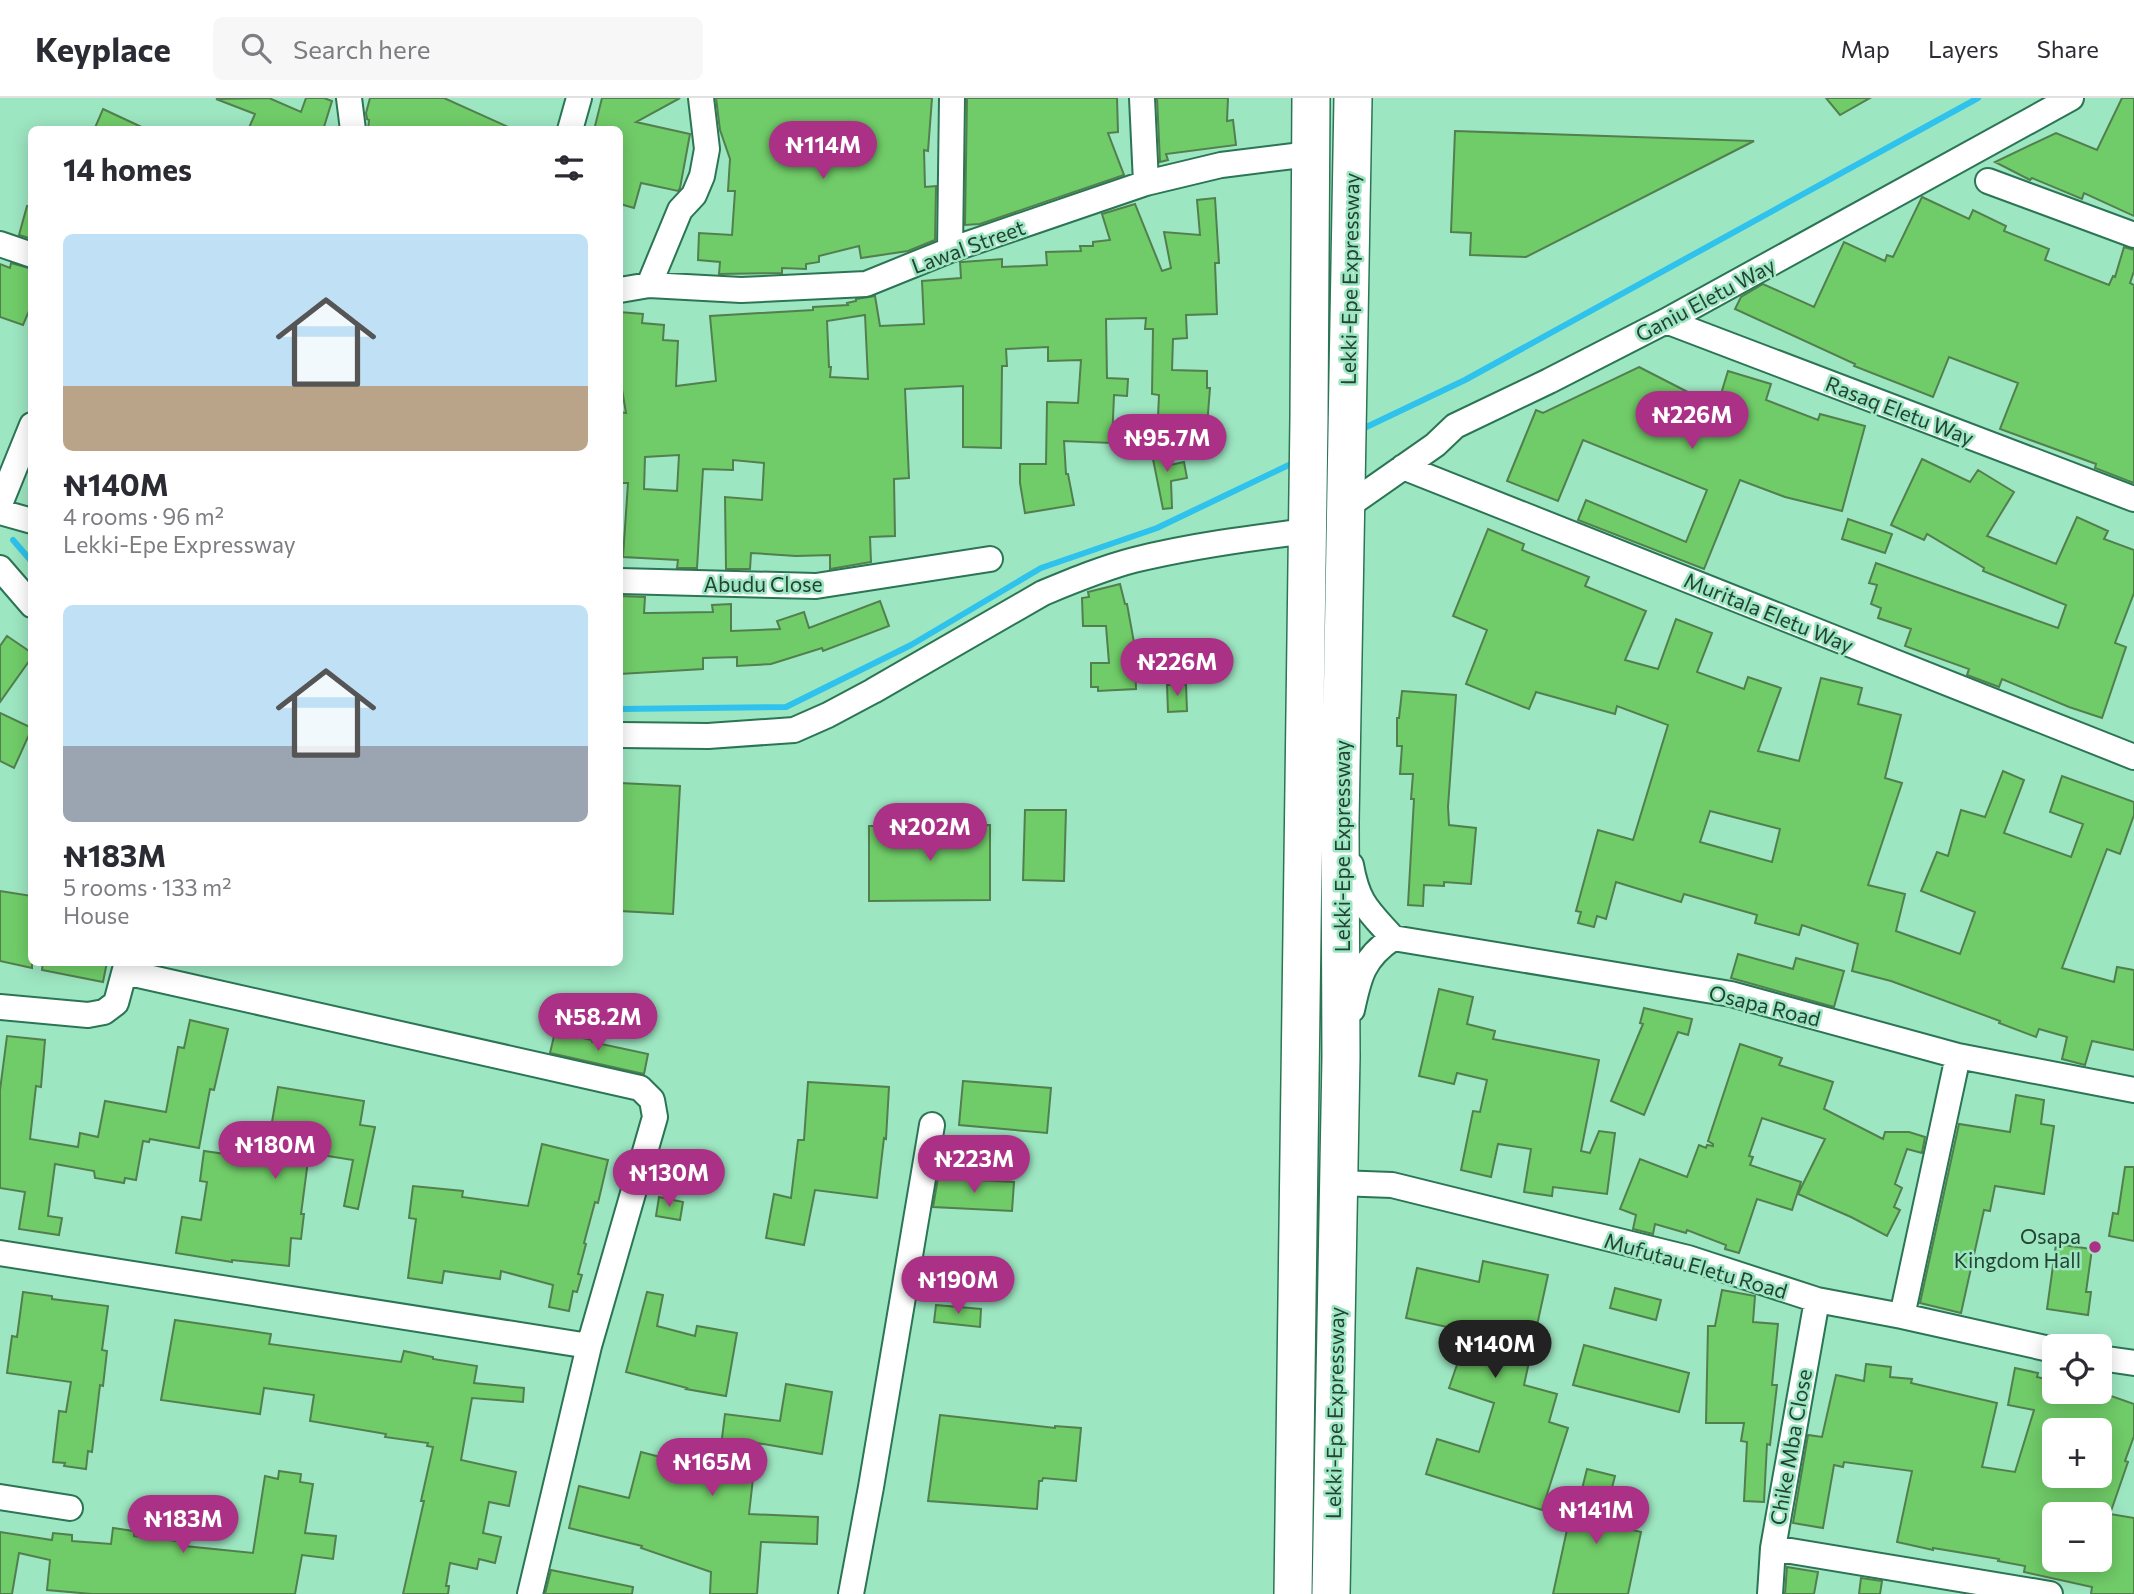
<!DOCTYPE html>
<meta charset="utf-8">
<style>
body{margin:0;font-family:Commissioner,sans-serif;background:#f7f7f7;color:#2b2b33;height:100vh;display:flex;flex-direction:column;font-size:26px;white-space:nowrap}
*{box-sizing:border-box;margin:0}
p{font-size:23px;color:#7c7c81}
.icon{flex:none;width:38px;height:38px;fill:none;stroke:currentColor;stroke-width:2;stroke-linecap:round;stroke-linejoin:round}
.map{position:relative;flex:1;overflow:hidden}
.panel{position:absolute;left:28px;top:28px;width:595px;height:840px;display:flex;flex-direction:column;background:#fff;border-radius:10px;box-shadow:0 4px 18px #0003}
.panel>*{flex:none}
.buttons{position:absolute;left:2042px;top:1236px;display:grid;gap:14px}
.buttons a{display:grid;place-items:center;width:70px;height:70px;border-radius:10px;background:#fff;box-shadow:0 4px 18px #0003;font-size:35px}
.price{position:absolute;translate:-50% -60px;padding:0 16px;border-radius:24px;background:#aa3186;color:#fff;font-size:23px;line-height:46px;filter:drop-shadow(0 2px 4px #0008)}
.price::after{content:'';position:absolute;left:50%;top:42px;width:21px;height:16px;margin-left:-10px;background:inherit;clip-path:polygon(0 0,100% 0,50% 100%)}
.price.selected{background:#222;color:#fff}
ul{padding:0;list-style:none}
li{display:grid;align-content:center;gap:14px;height:371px;padding:0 35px}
li span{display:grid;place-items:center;height:217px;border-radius:10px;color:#555}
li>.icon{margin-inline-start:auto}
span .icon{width:126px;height:126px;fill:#fffc;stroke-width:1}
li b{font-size:30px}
h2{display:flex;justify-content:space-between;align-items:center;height:84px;padding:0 35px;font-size:30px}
header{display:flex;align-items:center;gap:42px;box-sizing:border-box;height:98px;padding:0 35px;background:#fff;border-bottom:2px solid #e1e1e2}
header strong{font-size:33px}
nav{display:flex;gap:38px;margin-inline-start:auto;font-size:24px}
.search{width:490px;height:63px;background:#f7f7f7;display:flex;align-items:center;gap:18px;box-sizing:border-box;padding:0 24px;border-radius:10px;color:#7c7c81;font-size:26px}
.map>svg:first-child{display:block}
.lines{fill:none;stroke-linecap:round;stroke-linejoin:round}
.stream{stroke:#2ec2ec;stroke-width:6}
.building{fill:#70cc68;stroke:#527f4e;stroke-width:2;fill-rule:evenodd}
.minor-casing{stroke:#2b7555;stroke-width:28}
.highway-casing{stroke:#2b7555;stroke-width:40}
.minor{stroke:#fff;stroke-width:24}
.highway{stroke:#fff;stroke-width:37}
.poi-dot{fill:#aa3186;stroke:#9de6c2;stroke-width:2.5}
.labels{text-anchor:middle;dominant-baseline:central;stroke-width:5;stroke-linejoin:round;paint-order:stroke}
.street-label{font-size:21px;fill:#244234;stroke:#9de6c2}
.poi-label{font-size:21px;fill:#244234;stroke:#9de6c2;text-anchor:end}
</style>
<header>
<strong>Keyplace</strong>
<div class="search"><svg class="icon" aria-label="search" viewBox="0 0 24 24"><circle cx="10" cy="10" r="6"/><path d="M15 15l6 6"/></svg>Search here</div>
<nav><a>Map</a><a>Layers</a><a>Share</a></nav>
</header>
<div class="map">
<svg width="2134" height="1496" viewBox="0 0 2134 1496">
<rect width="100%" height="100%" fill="#9de6c2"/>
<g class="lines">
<!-- stream -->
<path class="stream" d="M1358 333 1465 282 1978 0
M13 442 32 464
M620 611 786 609 911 547 1041 470 1157 430 1295 364"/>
</g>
<!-- building -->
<path class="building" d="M269 0 301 14 306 0H324L332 3 323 32H248L255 16 216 1Z
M370 0H444L515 32H368L369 22 367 21 366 15Z
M602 0H680L636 24 690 36 680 90 678 93 641 85 634 110 620 106V32H594Z
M716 0H932L928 53 924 52 925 89 936 88 935 142 908 153 861 160 859 148 819 158V164L806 166V171L782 170V175L719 176 720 164 698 162 699 135 732 137 735 93H728L730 61 720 32Z
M967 0H1117L1118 34 1108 35 1124 77 980 126 965 127Z
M1157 0H1228L1227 23 1233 22 1236 47 1166 56 1168 62 1160 64Z
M1826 0H1870L1840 17Z
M2122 0H2134V118L2084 95 2082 101 2032 80 2030 82 1995 64 2056 35 2097 52Z
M103 11 148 32H94Z
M1455 33 1754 43 1526 159 1470 157 1471 135 1451 134Z
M1922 99 1969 121 1973 112 2006 128 2004 133 2049 151 2045 162 2109 187 2113 178 2115 179 2124 149 2134 152V173L2130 185 2134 187V385L2095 370 2096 366 2000 331 2018 285 1949 259 1933 299 1854 268 1855 266 1735 211 1741 199 1763 186 1814 209 1844 144 1885 163 1887 157 1893 159Z
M1215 100 1219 165H1215L1217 216 1186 217 1187 240 1173 241 1172 272 1207 273V290H1210L1207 328 1161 322V319H1158L1159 297 1152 296 1153 231H1145L1146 220 1106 221 1107 280 1128 281 1127 298 1114 297 1112 345 1064 343 1066 376H1068L1074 407 1025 415 1020 385V366H1046L1047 304 1078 305 1081 262 1048 263V249L1006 251 1007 268H1002L1001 350 963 349V288L905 291 909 380 894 381 895 438 870 439 871 464 830 471V457L796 458 751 455 750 471H726L725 399 762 402 764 365 733 362V372L703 371 697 470H677L678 462 623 459 628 385H620V314L626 315 620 280V214L643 216 642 225 664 227 663 242 678 243 676 288 716 283 710 218 813 212V209L848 207 847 205 856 203V201L875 198 880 228 924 226 922 183 961 180 960 164H962L1002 161V169L1047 167 1046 154 1081 153 1080 148H1093V144L1110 142 1102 116 1135 106 1162 173 1171 170 1164 134 1200 137 1197 102ZM865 217 868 281 830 279 831 269H829L827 223ZM679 357 677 393 644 391 645 359Z
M27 108 32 109V141L19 137Z
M11 165 32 171V206L23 227 0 219V166L10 170Z
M1639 269 1717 309 1728 273 1771 286 1766 302 1818 322 1820 316 1865 328 1842 413 1785 399 1740 382 1704 471 1578 422 1586 402 1686 444 1707 392 1583 342 1558 403 1507 383 1536 312 1543 315Z
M1169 348 1170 367 1184 364 1187 380 1171 383 1172 410 1163 411 1151 351Z
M1922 361 1970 384 1978 372 2014 394 1987 438 2056 466 2077 419 2108 433 2104 441 2134 452V495L2115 545 2126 549 2102 620 2069 609 2002 581 1999 589 1967 577 1969 571 1905 548 1911 531 1878 520 1881 510 1871 506 1877 487 1869 485 1876 465 2058 530 2066 507 1983 473 1984 470 1927 436 1924 442 1891 427Z
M1848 421 1892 436 1885 455 1842 441Z
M1488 431 1524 446 1522 452 1589 479 1585 488 1646 513 1625 562 1658 571 1676 521 1712 535 1697 574 1744 591 1748 579 1781 590 1758 653 1799 663 1821 580 1862 590 1858 606 1901 617 1885 680 1902 685 1868 787 1905 796 1896 833 1960 856 1975 814 1921 793 1937 754 1948 758 1961 712 1985 719 2003 673 2024 682 2004 735 2071 759 2083 726 2050 714 2062 678 2134 704V717L2120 756 2107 751 2062 870 2114 884 2117 869 2134 872V952L2092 943 2085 967 2062 961 2067 939 2039 931 2036 939 1999 925 2000 923 1891 883 1852 873 1858 846 1802 827 1799 837 1755 825 1757 817 1684 796 1681 804 1616 784 1606 821 1597 818 1594 829 1578 825 1581 814 1576 813 1598 732 1633 742 1668 627 1617 608 1615 616 1536 594 1529 611 1466 586 1487 532 1453 518ZM1710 713 1780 731 1772 764 1700 744Z
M1120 486 1125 506H1127L1135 550 1136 591 1098 593V589H1091V565H1109L1106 528H1083L1082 500 1089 499 1088 494Z
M620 498 645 499 644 515H650L713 514 712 507 731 506V533L780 531 777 523 804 514 809 530 880 503 889 528 823 553 822 550 771 566 737 568V559L703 560V571L620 576Z
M7 538 32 555V559L0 604V548Z
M1167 587H1186L1187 613 1168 614Z
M1402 593 1456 597 1448 709 1449 727 1476 730 1471 786 1444 784V788L1424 787 1423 808 1408 807 1414 701H1411L1413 676H1400L1402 648H1397V620H1399Z
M0 615 32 630 14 670 0 663Z
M620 685 680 688 673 816 620 813Z
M1025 712H1066L1064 783 1023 782Z
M990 727V802L869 803V728Z
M0 793 32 798V870L0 863Z
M1738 856 1793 871 1796 860 1844 873 1834 909 1731 880Z
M43 864H107L103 884 42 872Z
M1439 891 1473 899 1467 926 1495 933 1493 941 1599 962 1581 1053 1590 1055 1599 1033 1615 1035 1607 1096 1553 1089 1552 1098 1524 1094 1531 1051 1498 1046 1491 1079 1461 1072 1473 1013 1480 1014 1487 982 1457 975 1454 986 1419 978Z
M1644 910 1692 921 1688 937 1678 934 1644 1017 1611 1003 1643 926 1640 925Z
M190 922 228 931 214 992 210 991 199 1050 150 1041 149 1044 143 1043 136 1082 125 1080 124 1085 95 1080 94 1073 55 1066 48 1118 62 1120 59 1137 19 1131 25 1094 0 1090V992L7 938 45 942 41 989 36 988 30 1041 78 1049 80 1035 98 1039 105 1003 166 1014 178 949 184 950Z
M555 934 592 942V944L648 956 644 976 550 955Z
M1740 946 1782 960 1779 967 1833 984 1824 1011 1883 1041 1885 1034H1909L1925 1039 1922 1055 1907 1051 1895 1086 1902 1090 1894 1109 1900 1112 1887 1138 1851 1119 1798 1096 1825 1041 1762 1020 1749 1058 1753 1059 1750 1067 1801 1084 1792 1112 1757 1101 1739 1155 1725 1151 1726 1147 1687 1132 1686 1135 1655 1126 1653 1136 1633 1131 1636 1117 1620 1111 1640 1061 1687 1079 1699 1047 1706 1050 1707 1047 1713 1048V1046L1708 1043Z
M963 983 1051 990 1047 1035 959 1027Z
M808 984 889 989 886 1041 884 1040 877 1100 815 1092 804 1147 766 1140 774 1096 791 1100 798 1042H804Z
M278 989 364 1003 360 1027 375 1029 358 1111 344 1108 353 1062 309 1055 301 1116H304L301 1141 291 1140 289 1168 232 1162V1164L176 1155 182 1119 201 1122 207 1084 200 1083 204 1053 246 1059V1057L266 1059Z
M2016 997 2044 1002 2041 1026 2054 1028 2044 1096 1995 1088 1990 1113 1984 1112 1961 1215 1920 1205 1959 1026 2010 1034Z
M542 1046 608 1062 598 1105 595 1104 584 1145 586 1146 578 1176 582 1177 577 1194 573 1193 569 1213 549 1209 553 1187 501 1173 500 1181 444 1173 442 1185 408 1180 416 1121 409 1120 413 1088 463 1093 462 1099 528 1108Z
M2125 1069H2134V1143L2109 1138 2113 1115 2118 1116Z
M938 1080 1014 1084 1012 1113 933 1109Z
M659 1099 683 1104 680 1122 656 1118Z
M2056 1146 2092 1151 2086 1194H2091L2088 1217 2047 1211Z
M1483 1163 1548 1177 1524 1287 1557 1296 1549 1324 1568 1330 1542 1412 1426 1376 1437 1341 1479 1354 1494 1305 1449 1290 1461 1255 1457 1254 1461 1232 1406 1220 1417 1170 1479 1184Z
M1615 1190 1661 1202 1656 1222 1610 1210Z
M1722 1192 1755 1198 1753 1224 1778 1226 1772 1287H1777L1770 1347 1767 1346 1764 1404 1744 1403 1747 1344 1741 1343 1744 1325H1706L1708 1228H1715Z
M23 1194 52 1198V1201L108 1208 102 1252 107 1253 103 1288 100 1287 92 1354 88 1353 86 1371 64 1368 65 1365 53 1364 59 1313 66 1314 71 1284 7 1275 12 1238 17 1239Z
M647 1194 663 1197 657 1228 695 1238 697 1228 737 1235 726 1298 686 1291 687 1290 626 1274Z
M936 1207 981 1211 980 1229 934 1224Z
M175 1222 271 1236 269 1246 401 1264 404 1253 433 1259V1261L477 1268 474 1285 524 1290 523 1304 472 1300 461 1362 516 1374 509 1408 489 1404 483 1435 501 1439 495 1465 479 1461 477 1471 450 1465 446 1488H449L448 1496H403L424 1403H421L433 1349 427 1348 428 1345 385 1339 386 1336 310 1323 314 1297 264 1290 260 1316 161 1302Z
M1584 1247 1689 1275 1679 1314 1573 1287Z
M1866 1266 1891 1269 1890 1279 1912 1281 1911 1285 1997 1305 1982 1369 2015 1374 2034 1312 2008 1307 2015 1270 2038 1275 2037 1279 2054 1283V1293H2097L2134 1306V1338L2125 1363 2128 1364 2110 1416 2134 1420V1496H2091L2092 1489 2024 1474 2025 1468 1998 1463 1999 1461 1933 1450V1452L1897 1444 1912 1373 1844 1364 1843 1369 1834 1367 1823 1430 1793 1425 1808 1337 1822 1339 1836 1277 1864 1283ZM2054 1332H2100V1377H2054ZM2054 1416H2106L2100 1449V1461H2054Z
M786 1286 832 1294 822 1356 757 1345 749 1416 818 1419 817 1446 761 1444 757 1496H710L711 1474 641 1450 642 1448 569 1430 579 1388 629 1400 641 1354 687 1366 688 1358 719 1364 725 1316 780 1323Z
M940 1317 1055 1330V1328L1081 1330 1076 1383 1043 1380 1042 1383H1039L1037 1411 928 1403Z
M1587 1371 1615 1378 1603 1425 1641 1434 1628 1496H1553L1570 1418 1575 1419Z
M279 1373 301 1376 300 1384 313 1386 305 1435 336 1438 333 1461 302 1457 295 1496H92L47 1492 50 1462 19 1455 12 1496H0V1434L52 1442 53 1435 72 1437V1443L111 1446 113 1430 134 1433V1438L186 1444 185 1448 253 1455 265 1378 278 1381Z
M1787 1469 1818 1474 1814 1496H1785Z
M551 1472 633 1489 632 1496H545Z
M1861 1480 1882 1483 1880 1496H1859Z"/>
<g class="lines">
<!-- minor casing -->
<g class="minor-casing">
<path id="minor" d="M349 0 353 32
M1142 0 1146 85
M570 32 579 0
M1988 83 2134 137
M0 146 32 157
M950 152 952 0
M649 187 680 112 694 97 702 78 707 51 701 0
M620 192 649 187 741 192 866 186 950 152 1146 85 1221 67 1310 56
M1666 223 2134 401
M1403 369 2134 659
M0 406 32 327
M1345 410 1435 347 1455 328 1549 283 1666 223 2071 0
M0 414 32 423
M0 470 32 507
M620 483 816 488 990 461
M620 637 708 638 794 632 828 617 873 593 1043 495C1072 483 1103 470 1134 462 1190 448 1250 440 1308 433
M1351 767C1358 806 1368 812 1393 840
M1393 840 1731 896 1958 958 2134 992
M125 874 640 990 652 1002 655 1019 589 1248 530 1496
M0 909 88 917 104 914 116 905 127 864
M1352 912C1359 879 1363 860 1393 840
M1338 1085 1392 1087 1688 1160 1817 1202 1902 1218 2054 1252
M0 1155 589 1248
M1902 1218 1958 958
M2100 1260 2134 1265
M0 1399 70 1410
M1773 1450 2050 1496
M851 1496 871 1389 932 1027
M1770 1496 1773 1450 1817 1202"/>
</g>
<!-- highway casing -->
<g class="highway-casing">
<path id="highway" d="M1293 1496 1309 320 1311 0
M1331 1496 1341 959 1340 725 1353 0"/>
</g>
<!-- minor -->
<use href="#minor" class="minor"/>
<!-- highway -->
<use href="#highway" class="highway"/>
</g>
<!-- markers -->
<circle class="poi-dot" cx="2095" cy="1149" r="7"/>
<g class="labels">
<!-- street labels -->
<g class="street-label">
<text transform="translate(968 148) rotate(-20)">Lawal Street</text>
<text transform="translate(1349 181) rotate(-89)">Lekki-Epe Expressway</text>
<text transform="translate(1705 201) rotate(-28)">Ganiu Eletu Way</text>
<text transform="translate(1900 312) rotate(21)">Rasaq Eletu Way</text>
<text x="763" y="485">Abudu Close</text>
<text transform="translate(1769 514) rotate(22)">Muritala Eletu Way</text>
<text transform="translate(1341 748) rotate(-90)">Lekki-Epe Expressway</text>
<text transform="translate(1765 907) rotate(14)">Osapa Road</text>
<text transform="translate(1696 1167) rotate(16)">Mufutau Eletu Road</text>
<text transform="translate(1334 1315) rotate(-89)">Lekki-Epe Expressway</text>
<text transform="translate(1790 1349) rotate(-80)">Chike Mba Close</text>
</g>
<!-- poi labels -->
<g class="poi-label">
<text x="2081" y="1137">Osapa<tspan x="2081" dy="24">Kingdom Hall</tspan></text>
</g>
</g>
</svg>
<div class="buttons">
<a><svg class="icon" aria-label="locate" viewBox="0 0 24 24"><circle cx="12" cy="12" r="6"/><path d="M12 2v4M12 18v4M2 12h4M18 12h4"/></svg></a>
<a>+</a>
<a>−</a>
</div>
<b class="price" style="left:823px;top:83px">₦114M</b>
<b class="price" style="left:1692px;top:353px">₦226M</b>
<b class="price" style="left:1167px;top:376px">₦95.7M</b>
<b class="price" style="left:1177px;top:600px">₦226M</b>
<b class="price" style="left:930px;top:765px">₦202M</b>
<b class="price" style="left:598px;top:955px">₦58.2M</b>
<b class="price" style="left:275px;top:1083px">₦180M</b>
<b class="price" style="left:974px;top:1097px">₦223M</b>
<b class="price" style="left:669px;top:1111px">₦130M</b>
<b class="price" style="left:958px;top:1218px">₦190M</b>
<b class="price selected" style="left:1495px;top:1282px">₦140M</b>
<b class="price" style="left:712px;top:1400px">₦165M</b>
<b class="price" style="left:1596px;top:1448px">₦141M</b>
<b class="price" style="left:183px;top:1457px">₦183M</b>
<section class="panel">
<h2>14 homes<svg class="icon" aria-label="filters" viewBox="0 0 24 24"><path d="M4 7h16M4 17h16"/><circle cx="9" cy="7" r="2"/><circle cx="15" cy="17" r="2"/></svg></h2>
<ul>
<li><span style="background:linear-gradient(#bfe0f5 70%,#b9a48a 0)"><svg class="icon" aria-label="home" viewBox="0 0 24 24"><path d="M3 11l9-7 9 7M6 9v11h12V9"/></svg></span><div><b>₦140M</b><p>4 rooms · 96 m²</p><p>Lekki-Epe Expressway</p></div></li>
<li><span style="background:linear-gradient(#bfe0f5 65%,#9aa5b1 0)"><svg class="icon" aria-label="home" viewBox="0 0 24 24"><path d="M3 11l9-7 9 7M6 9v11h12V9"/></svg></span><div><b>₦183M</b><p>5 rooms · 133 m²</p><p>House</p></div></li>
</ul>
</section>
</div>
